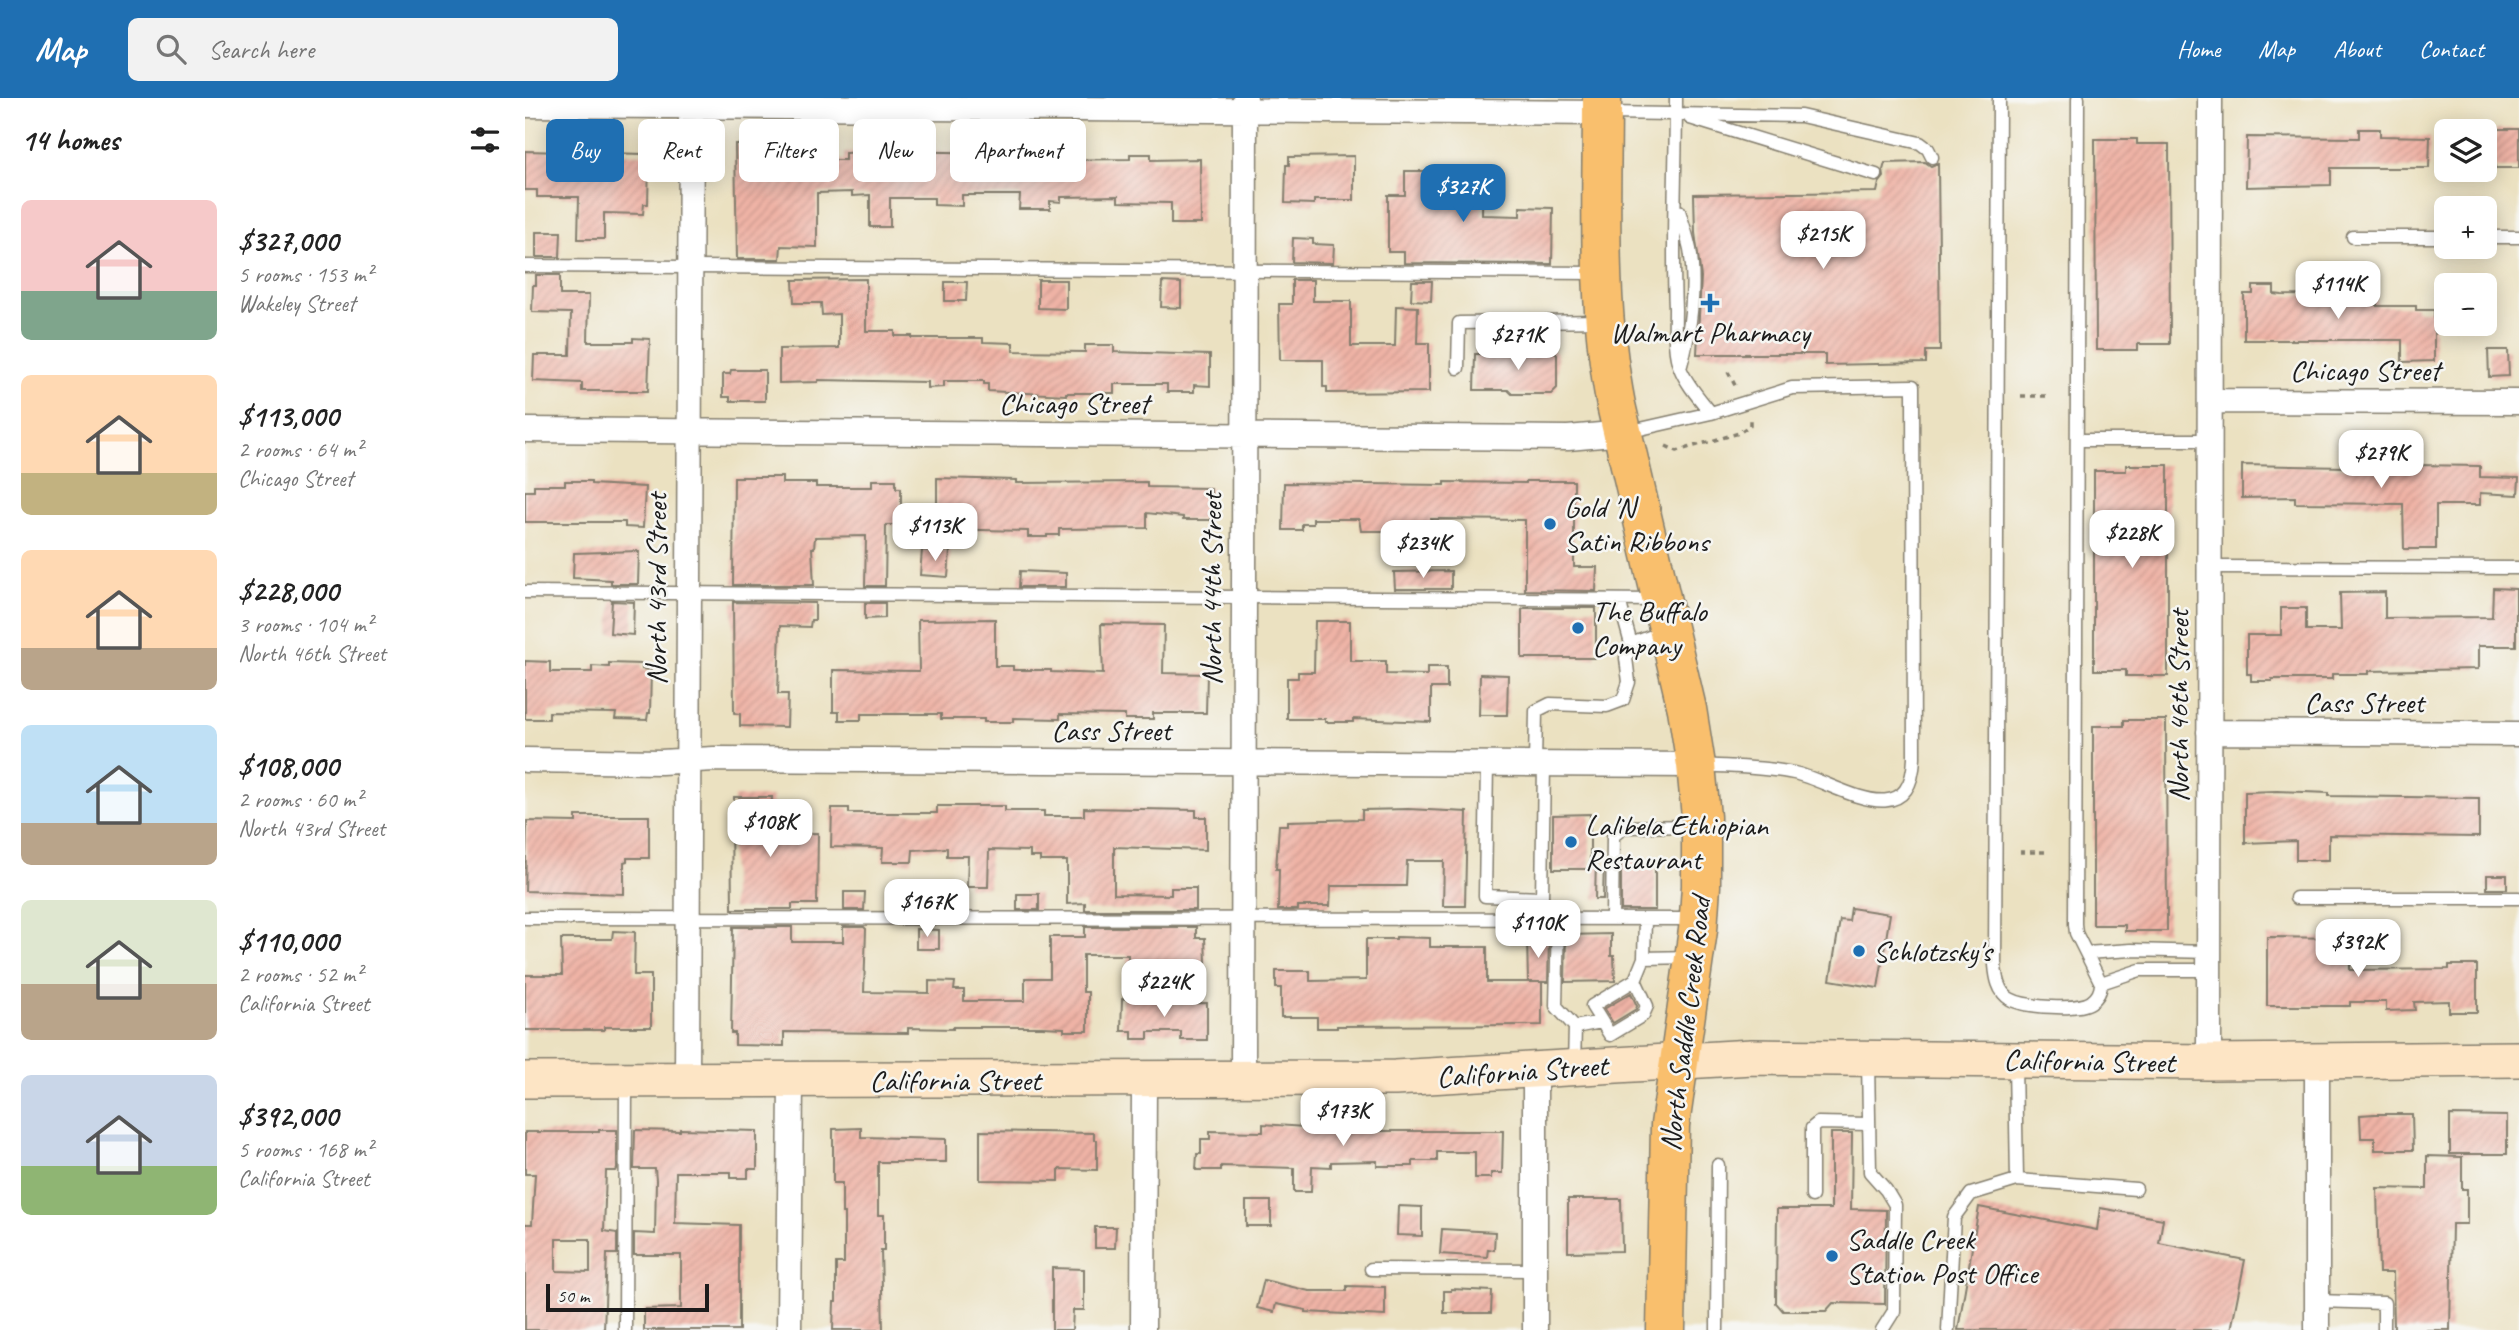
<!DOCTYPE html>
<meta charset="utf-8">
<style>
body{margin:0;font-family:Caveat,sans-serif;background:#f2f2f2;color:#222;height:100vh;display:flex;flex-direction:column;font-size:26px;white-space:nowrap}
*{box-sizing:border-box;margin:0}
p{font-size:23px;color:#767676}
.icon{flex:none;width:38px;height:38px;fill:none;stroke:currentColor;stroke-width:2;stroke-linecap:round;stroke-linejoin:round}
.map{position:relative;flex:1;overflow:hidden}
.drawer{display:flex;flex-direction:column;background:#fff;width:525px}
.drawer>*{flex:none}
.guide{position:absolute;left:21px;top:21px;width:665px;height:63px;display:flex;gap:14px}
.buttons{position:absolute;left:1909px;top:21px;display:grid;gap:14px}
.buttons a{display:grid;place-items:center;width:63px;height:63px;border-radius:10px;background:#fff;box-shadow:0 4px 18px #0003;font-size:35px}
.scale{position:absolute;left:21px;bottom:18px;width:163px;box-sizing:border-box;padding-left:7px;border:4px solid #1c1c1c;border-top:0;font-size:19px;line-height:24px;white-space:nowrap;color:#1c1c1c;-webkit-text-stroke:5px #f6f6f2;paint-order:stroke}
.price{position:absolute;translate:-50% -60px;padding:0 16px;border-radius:14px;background:#fff;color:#222;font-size:23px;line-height:46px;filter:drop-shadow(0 2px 4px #0008)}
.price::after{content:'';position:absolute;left:50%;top:42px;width:21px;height:16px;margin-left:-10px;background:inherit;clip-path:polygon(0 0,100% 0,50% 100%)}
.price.selected{background:#1f6fb2;color:#fff}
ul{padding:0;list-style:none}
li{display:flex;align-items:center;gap:21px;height:175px;padding:0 21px}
li span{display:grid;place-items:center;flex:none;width:196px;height:140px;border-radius:10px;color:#555}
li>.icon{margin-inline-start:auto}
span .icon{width:84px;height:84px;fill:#fffc;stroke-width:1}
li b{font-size:30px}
h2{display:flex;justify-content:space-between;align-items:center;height:84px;padding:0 21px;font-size:30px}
.pill{padding:0 24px;border-radius:10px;background:#fff;box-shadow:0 4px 18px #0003;font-size:24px;line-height:63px}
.pill.selected{background:#1f6fb2;color:#fff}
header{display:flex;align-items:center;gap:42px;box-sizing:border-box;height:98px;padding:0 35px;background:#1f6fb2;color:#fff}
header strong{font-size:33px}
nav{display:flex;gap:38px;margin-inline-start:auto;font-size:24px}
.search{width:490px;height:63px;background:#f2f2f2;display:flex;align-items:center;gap:18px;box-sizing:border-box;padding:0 24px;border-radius:10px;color:#767676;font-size:26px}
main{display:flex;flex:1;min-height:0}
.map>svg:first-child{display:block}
.building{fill:url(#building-hatch);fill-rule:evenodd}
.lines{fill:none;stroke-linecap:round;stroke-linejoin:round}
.lane-casing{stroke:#847e6e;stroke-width:15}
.street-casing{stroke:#847e6e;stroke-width:27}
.secondary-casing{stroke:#847e6e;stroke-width:38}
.primary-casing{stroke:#847e6e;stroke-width:41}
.path{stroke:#847e6e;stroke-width:3.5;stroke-dasharray:5 5;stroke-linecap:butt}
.lane{stroke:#fff;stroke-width:12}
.street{stroke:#fff;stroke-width:24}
.secondary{stroke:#fde5c5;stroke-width:35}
.primary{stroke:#f9bf6d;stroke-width:38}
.poi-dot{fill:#1f6fb2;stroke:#f6f6f2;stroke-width:2.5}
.labels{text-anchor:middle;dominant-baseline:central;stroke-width:5;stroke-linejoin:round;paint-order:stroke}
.poi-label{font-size:30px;fill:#1c1c1c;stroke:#f6f6f2;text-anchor:start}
.street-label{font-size:30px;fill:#1c1c1c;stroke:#f6f6f2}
</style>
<header>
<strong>Map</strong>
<div class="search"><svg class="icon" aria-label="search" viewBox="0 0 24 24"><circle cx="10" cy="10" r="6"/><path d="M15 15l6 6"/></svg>Search here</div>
<nav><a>Home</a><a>Map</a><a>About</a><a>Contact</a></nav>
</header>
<main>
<section class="drawer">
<h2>14 homes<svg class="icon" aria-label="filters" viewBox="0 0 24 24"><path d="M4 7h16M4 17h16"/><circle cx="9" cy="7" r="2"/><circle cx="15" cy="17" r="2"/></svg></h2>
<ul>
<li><span style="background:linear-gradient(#f6c9c9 65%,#7fa58c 0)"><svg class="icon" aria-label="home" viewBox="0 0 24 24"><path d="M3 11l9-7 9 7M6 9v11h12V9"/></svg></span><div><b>$327,000</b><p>5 rooms · 153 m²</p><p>Wakeley Street</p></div></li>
<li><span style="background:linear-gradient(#ffd9b3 70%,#c2b280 0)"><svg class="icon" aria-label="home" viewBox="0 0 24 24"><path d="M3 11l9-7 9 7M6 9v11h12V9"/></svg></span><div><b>$113,000</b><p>2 rooms · 64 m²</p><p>Chicago Street</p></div></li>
<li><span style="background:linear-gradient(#ffd9b3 70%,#b9a48a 0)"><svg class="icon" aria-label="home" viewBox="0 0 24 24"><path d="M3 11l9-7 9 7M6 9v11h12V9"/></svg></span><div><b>$228,000</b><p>3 rooms · 104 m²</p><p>North 46th Street</p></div></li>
<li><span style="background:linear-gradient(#bfe0f5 70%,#b9a48a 0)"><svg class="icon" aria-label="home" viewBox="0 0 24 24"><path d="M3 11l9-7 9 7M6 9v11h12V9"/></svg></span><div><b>$108,000</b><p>2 rooms · 60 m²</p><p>North 43rd Street</p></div></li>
<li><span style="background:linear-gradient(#dfe7d0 60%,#b9a48a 0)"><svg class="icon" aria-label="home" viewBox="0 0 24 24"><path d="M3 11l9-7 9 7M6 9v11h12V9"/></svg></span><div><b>$110,000</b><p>2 rooms · 52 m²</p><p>California Street</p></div></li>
<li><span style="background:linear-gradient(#c9d6e8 65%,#8fb573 0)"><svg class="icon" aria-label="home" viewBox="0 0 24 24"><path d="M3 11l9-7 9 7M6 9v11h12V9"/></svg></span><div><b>$392,000</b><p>5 rooms · 168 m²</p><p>California Street</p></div></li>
</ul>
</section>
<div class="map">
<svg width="1994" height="1232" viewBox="0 0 1994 1232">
<defs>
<pattern id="building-hatch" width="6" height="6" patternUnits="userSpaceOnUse" patternTransform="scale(1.75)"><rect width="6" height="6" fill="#efb3a6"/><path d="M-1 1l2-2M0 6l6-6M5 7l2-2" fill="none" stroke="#cc998e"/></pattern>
</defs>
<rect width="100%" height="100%" fill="#f6f6f2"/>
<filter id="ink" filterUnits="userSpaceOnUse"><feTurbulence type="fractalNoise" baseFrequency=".0143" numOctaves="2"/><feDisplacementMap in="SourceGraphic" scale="14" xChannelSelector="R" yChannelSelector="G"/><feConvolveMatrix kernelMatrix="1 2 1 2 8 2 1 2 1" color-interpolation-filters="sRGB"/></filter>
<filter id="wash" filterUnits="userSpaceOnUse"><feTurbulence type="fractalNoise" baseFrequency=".00686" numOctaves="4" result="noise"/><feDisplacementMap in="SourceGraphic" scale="28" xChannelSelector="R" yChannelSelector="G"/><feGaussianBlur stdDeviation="1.57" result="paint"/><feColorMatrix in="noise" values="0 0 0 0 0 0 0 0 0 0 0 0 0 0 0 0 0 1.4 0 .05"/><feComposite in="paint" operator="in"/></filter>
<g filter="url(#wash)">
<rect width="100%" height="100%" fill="#ebe1c1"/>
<g id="blocks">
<!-- building -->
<path class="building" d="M1834 31H1855V38L1905 39 1904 70H1806V87L1721 89 1722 39 1834 40Z
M1971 31H1994V70H1970Z
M219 41 263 42V59L286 58 287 62H320V55L361 53 479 55 525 58V62L605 61V56H626V62L675 61 676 126H646V105L593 104V98L536 99V104L525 103V111H494L495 97H437V108L409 107V100H365V129H345V97L327 98V94L292 95V149L256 148 255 161H212L210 46H219Z
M1570 41H1612V46H1644L1645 246H1613V252H1571Z
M0 53 119 56V62H124L123 106H119L118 116 79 115V141H53L54 99H12V92H0Z
M829 58V102H789V106L760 105 761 67H764V59Z
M1400 64 1406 68 1413 65 1415 253H1401V265L1300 267V256H1172L1176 179 1170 135 1169 96 1352 94 1354 85 1359 79 1358 72 1360 65Z
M914 71H958L957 117 995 118V109L1028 110 1027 166 879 165V154H863V97H880V73H914Z
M11 134H36L35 159H11Z
M768 140 788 141V146L809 147 808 165 767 164Z
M11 177H35V197H64L63 244H108V240L125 241 123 293H57V285L8 283 9 257H45L46 215 7 214 8 187H11Z
M341 181V233H370V238H387V240H458V244L488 245V253L560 254V247H589V254L685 257V288L669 287V294H642V286H589V295H541V297L463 293V286H459V283H419V289L402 290V284L293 282V284L254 285V251L314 250V216L297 217 296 205H269L268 182Z
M513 182H541V211L513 210Z
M767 182H788V203H826V248H870L871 208 893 209 892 245H904V294L802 295V289H798V262H755L754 206H767Z
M887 183H907L906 203 886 202Z
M420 184H442L441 203H420Z
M637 184 656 185V210L636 209Z
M1728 188H1749V196L1757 197 1852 198V208H1891V212H1909V263L1877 264V242H1719V196H1728Z
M986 251H1027L1032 256V290L1026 296H987L983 292H949L950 256H983Z
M1963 252H1983L1984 278 1964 279Z
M206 272H240V303H205V299H198V276H205Z
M1821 366 1955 368V379L1994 380 1993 397 1955 395V407H1911V451H1879L1878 406 1770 405V399L1717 400V367L1821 369Z
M1601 367H1643V578H1601V572H1569V373H1601Z
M209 379H257V385H291V389H347V382H371V390H376V427H361L360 488H340L341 438 290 439 289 450H287L289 487H208Z
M412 380 491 382V385L622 384V389L686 390V422H658V419L622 415V430L534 431V437H522V439H503V433L412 431Z
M40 383H66V386L120 389 118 430 100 429V424H0V393H9V387H40Z
M1001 383H1049V469H1072L1071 493 1000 492V422L906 421V433H836L834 421H788V426H777V432H758L759 385 920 387V384L1001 385Z
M397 452 425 453 423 479 395 477Z
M114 453 113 486H86V482L48 480 49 455Z
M495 473 541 475V489H494Z
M926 473V491H870L869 474Z
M1968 490 1991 491V548H1953V571L1843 573V576H1807V581H1747V583H1726V576H1722V537H1756V510H1781V532H1816L1815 495 1860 494V520L1967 519Z
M87 503 109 504 108 537 85 535Z
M208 504 290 505V522H286L285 529 255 528 253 596H263L262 629 215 628V616L209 615Z
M340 505H360V520L340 521Z
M1000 510H1071V560H997V512Z
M470 521V568H488V572H526V574L578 576 576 526 639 527 638 575 682 576 681 615H628V621H600V617L535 616V621L488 620V624H459V621H416V616H336V622H314V614H308V572L394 573 393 522Z
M790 523H825V563H861V576L902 577V569H922V590H906V624L828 621V624H800V621H762V580H773V574H789Z
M0 563 25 564V574H67V568L84 569V565L117 566V571L126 572 125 615H123L122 622 90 621 91 615 24 614V621H0Z
M955 576 983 577 982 617H954Z
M1599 622H1641L1642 833H1600V827H1568V628H1599Z
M1752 693 1804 695V698L1954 700V739L1804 737V762H1771V743L1720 745V694Z
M209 699H247L246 715H256V736L293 735 292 806H267V811H207L206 716H209Z
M412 708H480V713H519V718H559V710L671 712V719H681V752L589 749V796L646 797V790H671V812H560V805L542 806V763H515V759H505V753L464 752 463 789H442L443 758H422V750L388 752 387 764H357L358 750 306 749 307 710H324V715H412Z
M883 711 942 714 940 808H918L919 763H882L881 788H806L805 808H773V812H753L754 771H751L754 727H763V723L837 721V712Z
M1065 716V771H1028V717Z
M51 718H124V760H102V763L99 764V796L0 793 2 723 51 724Z
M1071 763H1079L1078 801H1070Z
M1096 763H1130V812H1096Z
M1962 777H1982V791H1962Z
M319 794H340L339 812H319Z
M492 796H514V812H492Z
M1326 810 1365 816 1353 890 1305 882 1315 822 1324 823Z
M208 829H267V844H318V829H339L341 831 339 894 404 895V883L430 884 429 892H439V903H500V880H525V839H560V829H671V840H680L681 864 603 865V857H558V894H563V933H539V930L517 929H428V931L383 930V935L259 934V948L210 947V935H206Z
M391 831 414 832V851H391Z
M88 833 110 834 109 877H126V929H79V932H0V877H37L36 841H87Z
M1086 836V858H1089L1090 883 1040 884 1041 837Z
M1021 837H1024L1023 884H1003L1002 841H1021Z
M871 839 905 840V849H962V884H1017V927L812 928V930H792V919H756V890H751V873H785V883L841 882V841H871Z
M1742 839 1825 840V872L1924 871V867H1952V914H1924V903L1889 904 1890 912 1861 913V904H1825V908H1742Z
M1106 895 1112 908 1111 911 1088 925 1079 911Z
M602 900 634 901 633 906 682 905V942H656V934H623V941H607V933H596L597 901Z
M794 1000H809V1031H815V1033H978L977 1075H966V1080H950V1054H912V1063H888V1068H852V1063L806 1064V1069L787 1068 786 1094H769V1070L696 1068V1072H671L672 1056H676V1041H685V1033L738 1034V1026L793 1030Z
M1850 1016H1887L1888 1052H1850V1040H1836L1835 1017Z
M1925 1017 1982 1018V1056H1925Z
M336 1030V1039L421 1041V1064H353V1117H359V1152H356L358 1232H308L309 1204H311V1165H319V1115H317V1085H308V1031Z
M155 1031 232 1033V1071H223V1080H206V1074H151L150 1125 214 1127V1232H119V1211L156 1210V1157H109V1135L130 1136 131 1082 130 1071H109L110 1032 155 1033Z
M74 1032H92V1071L91 1073H81L79 1133 92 1135V1156H82L79 1232H0V1126H7L10 1076H0V1034H74ZM31 1141H65V1174L31 1173Z
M455 1033 569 1035V1042H572V1072L534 1071V1083L455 1082Z
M1306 1035H1327L1326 1111 1361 1112 1360 1206 1308 1205 1301 1213H1258L1251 1205 1252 1111H1306Z
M1902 1058 1937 1059V1091H1942V1126H1927L1925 1232H1869L1868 1175H1854L1852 1090 1902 1091Z
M1043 1101H1096L1097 1153 1043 1154Z
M721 1103H746V1128H721Z
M873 1108 897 1109V1138L872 1137Z
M1454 1109 1572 1132 1575 1110 1638 1121 1634 1145 1720 1162 1706 1232H1433Z
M570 1129H591L590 1150H570Z
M917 1131 970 1134 969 1152 963 1151 962 1159 915 1156Z
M527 1170 559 1171V1212H548L547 1232H527Z
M739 1182 784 1193H822V1188L860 1189V1218L781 1214V1212L751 1206 749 1214 732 1210Z
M926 1191 967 1193 966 1215H919V1193H926Z"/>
</g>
</g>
<g filter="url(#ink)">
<use href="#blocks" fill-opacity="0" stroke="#847e6e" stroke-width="2"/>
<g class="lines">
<!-- lane casing -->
<g class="lane-casing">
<path id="lane" d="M1151 0C1151 71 1147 141 1150 211 1150 230 1148 253 1155 270 1162 287 1175 301 1186 315
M1474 0 1470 867C1471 879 1473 894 1485 901 1499 909 1553 913 1566 904 1573 899 1576 893 1576 885L1615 872H1684
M1553 0 1550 826 1551 835 1576 885
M1081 15 1276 18 1395 45 1403 51 1407 59
M1165 20 1351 77
M1154 113C1158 125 1162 138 1165 151 1171 187 1166 232 1156 267
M1828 139H1922
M1960 139H1994
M0 168 1073 175
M933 270 934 225 1076 223
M1102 334 1186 315 1267 290 1388 288 1389 660C1386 741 1309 683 1269 675 1239 669 1207 669 1177 667
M1553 342H1685
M1685 469 1994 470
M0 494 1134 502
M1094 502 1106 546
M962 666 960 798 1017 800 1019 667
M1010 667 1011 613 1025 606 1082 608 1098 602 1104 584 1101 560 1106 546 1140 533
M1771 800H1994
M0 820 1170 821
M1033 821 1031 908 1050 929 1076 924
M1087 821 1088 738 1099 729 1173 728
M1120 821 1119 860 1166 859
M1561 855 1606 852 1684 854
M1110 882 1067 908 1085 937 1118 917 1122 908 1110 882 1119 860
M1343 964 1345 1074 1361 1092 1370 1107 1369 1213 1357 1232
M1049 967 1050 929
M1492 1082 1611 1091
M1287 1098V1030L1293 1025 1344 1026
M846 1171 1010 1172
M1792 1203 1859 1205V1232
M100 1232 101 984
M1192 1232 1193 1067
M1423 1232 1429 1119 1446 1096 1492 1082 1490 966"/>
</g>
<!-- street casing -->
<g class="street-casing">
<path id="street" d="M0 7 1077 15
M1685 303 1994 304
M0 332 1043 340 1098 335
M1684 634 1994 636
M0 662 136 664 189 661 1171 667
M1792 961V1232
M1684 964 1685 0
M1010 973V1232
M162 982 166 0
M718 982 720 0
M264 1232 266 982
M618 1232 619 982"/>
</g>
<!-- secondary casing -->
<g class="secondary-casing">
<path id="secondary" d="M0 982 870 980 1227 959 1684 964 1994 961"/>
</g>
<!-- primary casing -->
<g class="primary-casing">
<path id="primary" d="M1077 0C1077 102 1071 206 1091 307L1162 611 1171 667 1176 719V788L1173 832 1145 1027 1141 1232"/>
</g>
<!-- path -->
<path class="path" d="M1203 274 1212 291
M1496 298H1525
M1141 348 1152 353 1214 335 1225 327V321
M1495 754H1524"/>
<!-- lane -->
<use href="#lane" class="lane"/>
<!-- street -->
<use href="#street" class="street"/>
<!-- secondary -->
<use href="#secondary" class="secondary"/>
<!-- primary -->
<use href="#primary" class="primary"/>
</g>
</g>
<!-- markers -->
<g class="poi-dot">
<path d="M1181.5 194.5h7v7h7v7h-7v7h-7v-7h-7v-7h7z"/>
<circle cx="1025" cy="426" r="7"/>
<circle cx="1053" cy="530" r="7"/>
<circle cx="1046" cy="744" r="7"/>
<circle cx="1334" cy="853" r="7"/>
<circle cx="1307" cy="1158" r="7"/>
</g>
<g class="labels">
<!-- poi labels -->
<g class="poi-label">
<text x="1185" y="234" text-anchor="middle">Walmart Pharmacy</text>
<text x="1039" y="409">Gold 'N<tspan x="1039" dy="34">Satin Ribbons</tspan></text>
<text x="1067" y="513">The Buffalo<tspan x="1067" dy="34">Company</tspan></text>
<text x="1060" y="727">Lalibela Ethiopian<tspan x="1060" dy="34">Restaurant</tspan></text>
<text x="1348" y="853">Schlotzsky's</text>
<text x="1321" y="1141">Saddle Creek<tspan x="1321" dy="34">Station Post Office</tspan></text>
</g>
<!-- street labels -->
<g class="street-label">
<text x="1840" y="272">Chicago Street</text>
<text x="549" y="305">Chicago Street</text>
<text transform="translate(131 491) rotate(-90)">North 43rd Street</text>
<text transform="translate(686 491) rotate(-90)">North 44th Street</text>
<text x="1839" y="604">Cass Street</text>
<text transform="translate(1653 608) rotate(-90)">North 46th Street</text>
<text x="586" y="632">Cass Street</text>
<text transform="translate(1160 926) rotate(-83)">North Saddle Creek Road</text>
<text transform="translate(1564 963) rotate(1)">California Street</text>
<text transform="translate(997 973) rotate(-4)">California Street</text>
<text x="430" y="982">California Street</text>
</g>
</g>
</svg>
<div class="buttons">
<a><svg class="icon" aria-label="layers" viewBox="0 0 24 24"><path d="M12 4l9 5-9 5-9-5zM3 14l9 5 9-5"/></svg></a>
<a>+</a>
<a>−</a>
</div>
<div class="scale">50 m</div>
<b class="price selected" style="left:938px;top:126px">$327K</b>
<b class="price" style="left:1298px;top:173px">$215K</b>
<b class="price" style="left:1813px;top:223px">$114K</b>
<b class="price" style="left:993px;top:274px">$271K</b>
<b class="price" style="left:1856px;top:392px">$279K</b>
<b class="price" style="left:410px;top:465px">$113K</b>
<b class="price" style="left:1607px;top:472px">$228K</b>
<b class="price" style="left:898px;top:482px">$234K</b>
<b class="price" style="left:245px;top:761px">$108K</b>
<b class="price" style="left:402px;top:841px">$167K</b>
<b class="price" style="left:1013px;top:862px">$110K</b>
<b class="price" style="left:1833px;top:881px">$392K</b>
<b class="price" style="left:639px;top:921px">$224K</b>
<b class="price" style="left:818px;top:1050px">$173K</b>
<div class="guide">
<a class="pill selected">Buy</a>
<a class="pill">Rent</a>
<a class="pill">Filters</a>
<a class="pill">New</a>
<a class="pill">Apartment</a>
</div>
</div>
</main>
